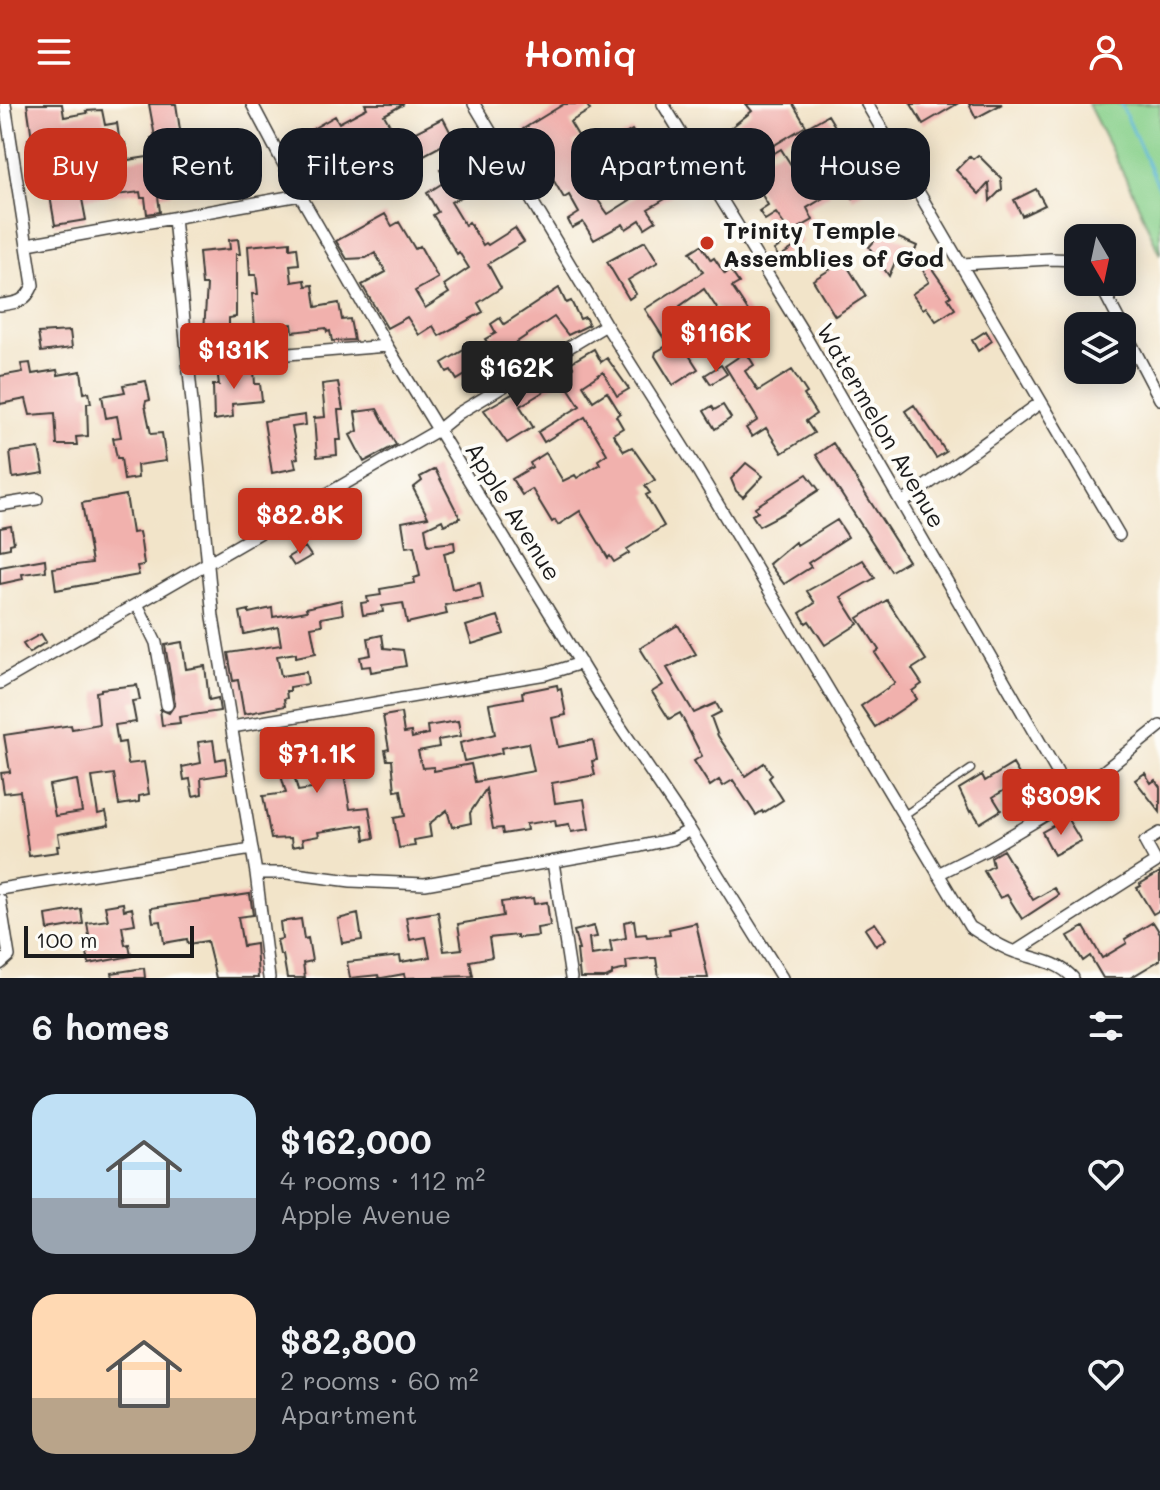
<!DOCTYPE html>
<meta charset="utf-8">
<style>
body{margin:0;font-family:Mali,sans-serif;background:#242831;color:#f1f3f6;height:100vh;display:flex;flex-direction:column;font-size:30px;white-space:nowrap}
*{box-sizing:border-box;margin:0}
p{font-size:26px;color:#9ea1a6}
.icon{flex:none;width:44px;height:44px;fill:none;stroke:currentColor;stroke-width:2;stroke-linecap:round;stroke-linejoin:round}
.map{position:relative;height:874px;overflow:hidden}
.panel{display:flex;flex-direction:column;background:#171b24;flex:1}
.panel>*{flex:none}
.guide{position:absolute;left:24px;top:24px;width:1112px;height:72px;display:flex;gap:16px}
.needle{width:52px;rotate:171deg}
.controls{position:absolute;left:1064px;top:120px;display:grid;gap:16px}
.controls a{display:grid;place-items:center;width:72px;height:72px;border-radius:16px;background:#171b24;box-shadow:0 4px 20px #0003;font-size:40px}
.scale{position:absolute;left:24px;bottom:20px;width:170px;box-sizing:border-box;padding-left:8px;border:4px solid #1c1c1c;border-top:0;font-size:22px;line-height:28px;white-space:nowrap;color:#1c1c1c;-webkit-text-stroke:6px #fdfcf7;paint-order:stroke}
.price{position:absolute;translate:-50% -68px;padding:0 18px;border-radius:8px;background:#c8321e;color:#fff;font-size:26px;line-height:52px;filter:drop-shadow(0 2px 4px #0008)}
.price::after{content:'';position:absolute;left:50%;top:48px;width:24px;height:18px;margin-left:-12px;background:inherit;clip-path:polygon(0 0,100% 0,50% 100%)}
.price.current{background:#222;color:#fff}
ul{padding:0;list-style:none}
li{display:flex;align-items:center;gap:24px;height:200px;padding:0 32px}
li span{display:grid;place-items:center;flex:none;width:224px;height:160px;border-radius:24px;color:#555}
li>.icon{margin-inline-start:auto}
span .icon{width:96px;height:96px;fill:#fffc;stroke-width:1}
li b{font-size:34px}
h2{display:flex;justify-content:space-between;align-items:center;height:96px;padding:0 32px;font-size:34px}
.tag{padding:0 28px;border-radius:24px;background:#171b24;box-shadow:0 4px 20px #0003;font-size:28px;line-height:72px}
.tag.current{background:#c8321e;color:#fff}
header{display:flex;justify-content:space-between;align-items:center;height:104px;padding:0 32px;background:#c8321e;color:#fff;font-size:36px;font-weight:600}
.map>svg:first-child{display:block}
.green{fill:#88d08b;stroke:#527654;stroke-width:2}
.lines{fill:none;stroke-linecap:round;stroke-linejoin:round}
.stream{stroke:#58b5d6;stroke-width:3}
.building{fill:#f1b1ad;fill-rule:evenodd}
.service-casing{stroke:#3c3a36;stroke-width:9}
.minor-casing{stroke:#3c3a36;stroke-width:14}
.service{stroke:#fff;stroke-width:6}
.minor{stroke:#fff;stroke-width:11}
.poi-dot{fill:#c8321e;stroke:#fdfcf7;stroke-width:3}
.labels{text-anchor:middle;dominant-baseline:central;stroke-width:8;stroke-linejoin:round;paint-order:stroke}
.poi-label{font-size:24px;font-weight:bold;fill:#1c1c1c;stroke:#fdfcf7;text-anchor:start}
.street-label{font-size:24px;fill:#1c1c1c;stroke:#fdfcf7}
</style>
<header><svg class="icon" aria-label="menu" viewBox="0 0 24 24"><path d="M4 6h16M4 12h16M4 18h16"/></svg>Homiq<svg class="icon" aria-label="person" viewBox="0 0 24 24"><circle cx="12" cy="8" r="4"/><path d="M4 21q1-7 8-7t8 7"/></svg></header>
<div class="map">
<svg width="1160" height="874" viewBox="0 0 1160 874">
<rect width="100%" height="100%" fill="#fdfcf7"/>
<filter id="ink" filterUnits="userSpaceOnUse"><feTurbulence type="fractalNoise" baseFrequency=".0125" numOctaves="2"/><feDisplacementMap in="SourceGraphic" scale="16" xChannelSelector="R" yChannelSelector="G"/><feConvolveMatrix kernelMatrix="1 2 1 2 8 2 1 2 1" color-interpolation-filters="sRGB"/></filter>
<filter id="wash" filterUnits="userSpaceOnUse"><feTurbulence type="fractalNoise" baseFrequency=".006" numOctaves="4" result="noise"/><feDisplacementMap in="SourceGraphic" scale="32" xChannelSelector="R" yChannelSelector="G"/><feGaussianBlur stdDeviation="1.8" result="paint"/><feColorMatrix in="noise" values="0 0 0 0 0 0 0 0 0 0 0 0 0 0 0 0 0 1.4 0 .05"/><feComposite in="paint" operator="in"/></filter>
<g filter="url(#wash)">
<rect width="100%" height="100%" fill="#f2e4c9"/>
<!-- green -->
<path class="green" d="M1088 0H1160V151L1133 89Z"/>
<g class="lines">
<!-- stream -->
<path class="stream" d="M1121 0 1160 86"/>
</g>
<g id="blocks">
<!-- building -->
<path class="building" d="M27 0H62L64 13 87 9 86 7 102 6 105 21 117 19 120 40 125 39 128 56 154 52 151 34 155 33 149 0H176L181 32 198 29 199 38 232 30 235 46 225 47 231 75 219 77 220 84 193 89 186 53 168 56 172 89 158 92 160 108 147 110 145 94H141L140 88 82 95 86 116 55 121 50 92 93 84 91 63 87 64 82 32 52 37 53 45 30 48 28 35 32 34Z
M365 0H404L384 11 397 33 402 30 404 34 443 14 454 35 420 53 406 64 400 54 371 71 375 79 347 94 338 77 343 75 330 51 325 54 311 26 335 12 339 19 367 4Z
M564 0H586L590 6 570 18 580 35 573 39 596 78 588 82 608 110 635 93 623 74 619 76 614 67 612 68 598 46 632 26 672 91 648 105 656 117 645 124 640 116 626 125 623 120 594 136 583 118 572 124 568 116 579 109 569 91 564 94 523 25Z
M746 0H793L806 22 771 43 763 29 735 46 733 42 727 46 719 33 752 7Z
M911 0H957L923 20Z
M969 0H1002L976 14Z
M828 11 842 34 820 48 805 24Z
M781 45 803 80 819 71 830 90 807 104 813 116 790 129 776 109 765 116 759 107 768 101 747 66Z
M479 46 495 76 451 98 465 121 469 118 483 141 486 139 488 141 515 124 524 138 488 160 501 184 478 199 483 208 439 232 433 222 419 231 407 213 387 224 362 181 386 168 375 149 366 154 347 155 336 137 385 110 392 122 399 118 415 145 420 142 438 174 415 187 425 204 449 189 444 181 469 164 459 148 457 150 433 111 438 108 427 89 446 77 440 66Z
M860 46 880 75 853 94 843 80 848 76 838 62Z
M978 51 1001 74 1002 85 990 97 989 79 979 90 956 66 970 52 973 55Z
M1036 85 1045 101 1022 112 1014 96Z
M883 127 917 142 909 159 897 154 889 172 869 143Z
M797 130 802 138 779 153 774 146Z
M238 135 240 150H236V213L229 214V227H204L207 181H202L199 148 230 145 229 136Z
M645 137 658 158 628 176 636 190 629 195 607 158Z
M290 138V144L297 143 299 160 290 161 292 178 305 176 306 182 313 181 316 203 339 199 342 216 350 215 354 236 332 237 330 227 327 228 326 224 293 228 292 220 255 223 252 190H258L256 171H250L248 142Z
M701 141 711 156 714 154 725 170 730 166 739 179 732 183 750 210 747 212 757 227 735 242 724 225 718 229 710 216 720 209 704 185 680 202 687 213 671 223 698 265 673 281 655 252 656 248 668 241 645 205 703 168 690 148Z
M937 149 943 160 933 166 951 192 948 194 955 205 936 217 926 203 923 205 912 190 929 178 919 158Z
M844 157 866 192 835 212 813 176Z
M559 184 566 199 571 197 580 215 585 213 589 221 568 231 554 213 496 252 485 235 496 229 491 220 500 214 504 220Z
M70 227 72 244 41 248 38 229Z
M986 227 992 237 978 247 972 236Z
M469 243 480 262 457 276 451 266 447 268 442 259Z
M594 245 601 258 607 254 629 285 617 292 603 268 583 281 593 297 607 288 620 309 616 312 623 324 613 330 624 347 632 343 655 376 645 382 650 389 646 391 664 422 627 445 629 449 614 458 610 452 608 454 580 407 558 421 555 416 552 418 532 385 522 391 512 375 532 363 530 359 546 349 563 377 575 371 577 374 600 360 598 356 607 350 585 313 544 338 538 328 580 302 560 271 573 263 570 259Z
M746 248 754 261 745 267 758 287 792 266 807 289 804 291 816 310 806 317 814 329 782 349 766 324 752 333 746 324 758 316 725 262Z
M30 259 32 270 57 266 58 271 81 267 84 289 89 288 91 299H87L88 332 76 333 77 341H57L55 309 30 311 26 295 0 300V272L23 268 21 260Z
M721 261 727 270 711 280 705 271Z
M233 262V269L254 267 255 280H260L262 297 232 300 233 313 214 316 213 281H219L217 264Z
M551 268 558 279 520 302 533 323 507 339 484 306Z
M146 277 150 296 146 297 145 301 151 330 162 329 166 357 137 361 138 374 124 376 121 354H117L113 334 121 333 117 312 106 314 102 292 125 288 123 281Z
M338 278 343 306H338L341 336H336L337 351 317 353 314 314 325 313 322 280Z
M723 301 731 314 715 325 704 307 712 302 714 306Z
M914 301 946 348 936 354 905 307Z
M377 305 396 341 364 358 350 331 358 327 355 308Z
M305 311 306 321 292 323 298 354 294 355 296 364 272 369 264 317Z
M833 339 908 457 891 467 816 351Z
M39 344 44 369 13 374 10 348Z
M746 359 763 372 743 393 736 387 731 375Z
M435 365 460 414 444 421 442 416 425 424 428 441 454 438 455 446 444 449 452 485 480 479 483 495 445 501 447 510 407 519 403 499 382 502 383 508 363 511 361 499 368 498 367 493 381 491 380 485 415 479 414 474 420 472 414 442 406 443 402 418 428 413 413 384 422 377 420 373Z
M807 370 819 386 784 409 759 422 752 411 758 408 755 403Z
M126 391 132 429 139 428 141 438 144 461 137 462 139 471 56 486 53 464 92 459 82 399Z
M837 416 848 433 808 459 811 463 784 480 769 460 795 438 797 441Z
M11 422 14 439 10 440V444L0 446V424Z
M305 443 311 452 294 462 288 453Z
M45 455 46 467 22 470 23 475 0 480V463Z
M863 456 875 474 841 493 858 520 825 541 809 517 806 519 800 509 815 499 807 487Z
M341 496 343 510 321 514 322 521 311 523 316 549 296 553V549L277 552 281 572 306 568 308 580 290 583V587H286L287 594 284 595 285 602 244 610 238 576 233 577 228 549 281 541 278 523 244 530 240 508 249 506V509L272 504 273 513 307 507 306 504Z
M887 496 926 556 912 565 922 580 912 587 917 595 875 623 861 602 895 579 875 549 879 546 858 514Z
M498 512 504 530 472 540 466 522Z
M678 521 696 550 667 564 694 609 716 599 721 608 711 613 718 632 745 672 764 659 772 671 769 674 783 696 763 709 762 707 756 711 733 676 723 682 719 676 710 682 694 657 702 652 680 609 669 615 652 588 663 581 640 544Z
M41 530 46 538 29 549 23 540Z
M382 531 384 544 403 546 406 562 371 568 370 562 362 563 360 553 371 551 368 534Z
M182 538 186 565 205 562 209 596 218 594 220 607 179 613 180 619 162 621 160 605 169 609 175 600 165 541Z
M137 581 140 596 132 597 136 618 115 621 118 639 125 638 128 660 144 658 149 690 139 692V698L119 701 114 670 92 673 98 710 106 708 109 721 58 730 60 742H57L58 748 29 752 20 687 4 689 1 669 10 668 4 631 71 621 72 625 99 620 96 588 101 587V585ZM77 676 82 708 55 712 49 681Z
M557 581 558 586 561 585 566 611 552 614 558 643 593 636 597 656 592 657 595 671 552 679 555 699 584 695 589 725 571 728 569 720 556 722 555 716 526 720 527 726 503 730 502 724 493 725 486 685 470 709 471 719 452 723 447 706 429 720 431 733 414 736 415 742 399 744 394 714 405 712 401 686 395 687 392 656H387L385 646 389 645 383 612 401 609 404 629 411 628 412 634 428 630 427 622 458 617 461 632 438 636 439 643 418 647 422 664 434 663V667L471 660 475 678 534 667 528 639 501 644 502 649 464 657 460 639 495 630 489 600 523 594 522 588Z
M213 636 216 656 225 654 227 670 201 674 202 690 193 692 190 675 184 676 182 663 201 659 198 638Z
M294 636 297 658 291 659 298 687 319 684 312 646 363 637 368 666 344 670 350 705 369 703 374 734 365 736 363 721 318 728 319 732 302 735 303 741 292 743 291 734 271 735 263 692 286 689 278 661H275L272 640Z
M1013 660 1031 691 1019 699 1010 683 993 693 1001 706 980 719 972 706 970 708 959 685 982 671 985 677Z
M1145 669 1151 679 1155 676 1160 683V708L1135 676Z
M1067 714 1081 737 1054 751 1042 728Z
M1003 746 1033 796 1054 784 1059 791 1022 815 1007 791 1000 794 984 767 993 762 991 753Z
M1160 768V806L1153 810 1137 784 1141 782 1140 780Z
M250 790 253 811 238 813 243 842 256 840 258 874H216L207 837 188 840 187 835 164 839 161 817 153 818 151 804Z
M533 794 534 800 547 798 550 822 537 824 538 832 517 834V831L489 834 492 853 470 857 473 872 405 874 404 870 382 874H379L378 871 350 874 347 858 400 852 401 858 430 853 426 833 410 836 406 813 438 808 444 847 462 845 458 820 503 812 501 798Z
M123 799 124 806 132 804 135 820 122 822 125 841 129 840 131 852 89 860 86 844H91L87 819 108 816 105 802Z
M81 805 83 820 48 826 46 811Z
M358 810 362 836 342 839 338 815Z
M301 815 304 835 308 834 312 857 303 859 305 874H287L283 851H280L277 836 282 835 280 818Z
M634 816 636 831 646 830 647 833 670 831 669 825 696 819 708 874H659L656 854H651L626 857 627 865 612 868V871L606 874H580L577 846H579L574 827 594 822 597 833 589 834 591 851 612 848 610 837 626 834 624 818Z
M1153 818 1160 829V856L1130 874H1103L1090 852 1083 857 1068 832 1084 823 1102 854 1127 839 1125 835Z
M875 819 886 835 876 842 865 825Z
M144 864 145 874H113L112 869Z"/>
</g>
</g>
<g filter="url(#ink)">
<use href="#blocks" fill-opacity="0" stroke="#3c3a36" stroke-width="2"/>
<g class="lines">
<!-- service casing -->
<g class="service-casing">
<path id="service" d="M903 712 971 665"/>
</g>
<!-- minor casing -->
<g class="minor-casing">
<path id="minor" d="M252 0 300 91 387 242 611 609 690 726 673 735 641 742 425 780 351 777 287 769H256
M474 0 606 221 698 367 970 823C985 832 999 843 1015 848 1035 855 1058 857 1073 874
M663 0 804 230 1057 668
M867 0 1119 431
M174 114 213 513 256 769 269 874
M28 140 300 91
M962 160 1050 155 1078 156
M1099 178 1160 295
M0 201C17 199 26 198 33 181L5 0
M239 254 387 242
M902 399 1040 299
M0 401 37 395
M137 500 156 539 167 601
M0 579 438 326 459 309 606 221
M232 623 546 570 581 559
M690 726 782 874
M553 758 571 874
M938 770 988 745 1059 703 1160 622
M0 785 252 745
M0 796 9 852 0 860
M1015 848 1156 758 1145 738 1160 729"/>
</g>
<!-- service -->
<use href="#service" class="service"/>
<!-- minor -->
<use href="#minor" class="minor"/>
</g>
</g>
<!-- markers -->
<circle class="poi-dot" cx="707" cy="139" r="8"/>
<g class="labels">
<!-- poi labels -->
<g class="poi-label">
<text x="723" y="125">Trinity Temple<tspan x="723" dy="28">Assemblies of God</tspan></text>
</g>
<!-- street labels -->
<g class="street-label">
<text transform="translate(882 321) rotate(60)">Watermelon Avenue</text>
<text transform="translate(514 407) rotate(58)">Apple Avenue</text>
</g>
</g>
</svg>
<div class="controls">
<a><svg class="needle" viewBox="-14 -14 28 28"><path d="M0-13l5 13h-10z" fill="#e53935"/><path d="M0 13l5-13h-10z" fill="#9ea1a6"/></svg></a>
<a><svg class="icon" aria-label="layers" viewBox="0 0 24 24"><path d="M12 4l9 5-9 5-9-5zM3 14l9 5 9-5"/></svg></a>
</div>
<div class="scale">100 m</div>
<b class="price" style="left:716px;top:270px">$116K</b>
<b class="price" style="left:234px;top:287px">$131K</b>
<b class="price current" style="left:517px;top:305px">$162K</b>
<b class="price" style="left:300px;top:452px">$82.8K</b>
<b class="price" style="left:317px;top:691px">$71.1K</b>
<b class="price" style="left:1061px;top:733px">$309K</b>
<div class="guide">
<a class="tag current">Buy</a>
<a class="tag">Rent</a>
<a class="tag">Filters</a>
<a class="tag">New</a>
<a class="tag">Apartment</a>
<a class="tag">House</a>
</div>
</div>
<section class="panel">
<h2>6 homes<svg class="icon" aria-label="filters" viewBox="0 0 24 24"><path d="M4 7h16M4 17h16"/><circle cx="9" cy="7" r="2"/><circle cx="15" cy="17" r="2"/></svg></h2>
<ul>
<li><span style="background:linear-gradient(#bfe0f5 65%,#9aa5b1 0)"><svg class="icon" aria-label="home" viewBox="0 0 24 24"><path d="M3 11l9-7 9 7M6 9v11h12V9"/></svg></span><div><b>$162,000</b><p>4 rooms · 112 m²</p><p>Apple Avenue</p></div><svg class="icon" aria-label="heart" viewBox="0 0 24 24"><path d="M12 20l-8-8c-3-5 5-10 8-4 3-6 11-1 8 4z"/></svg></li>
<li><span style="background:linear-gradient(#ffd9b3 65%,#b9a48a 0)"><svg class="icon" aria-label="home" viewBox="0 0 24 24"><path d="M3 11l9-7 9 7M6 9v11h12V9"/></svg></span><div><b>$82,800</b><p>2 rooms · 60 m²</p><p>Apartment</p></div><svg class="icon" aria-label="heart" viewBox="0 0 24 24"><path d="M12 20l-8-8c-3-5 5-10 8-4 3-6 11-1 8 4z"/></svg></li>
</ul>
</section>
